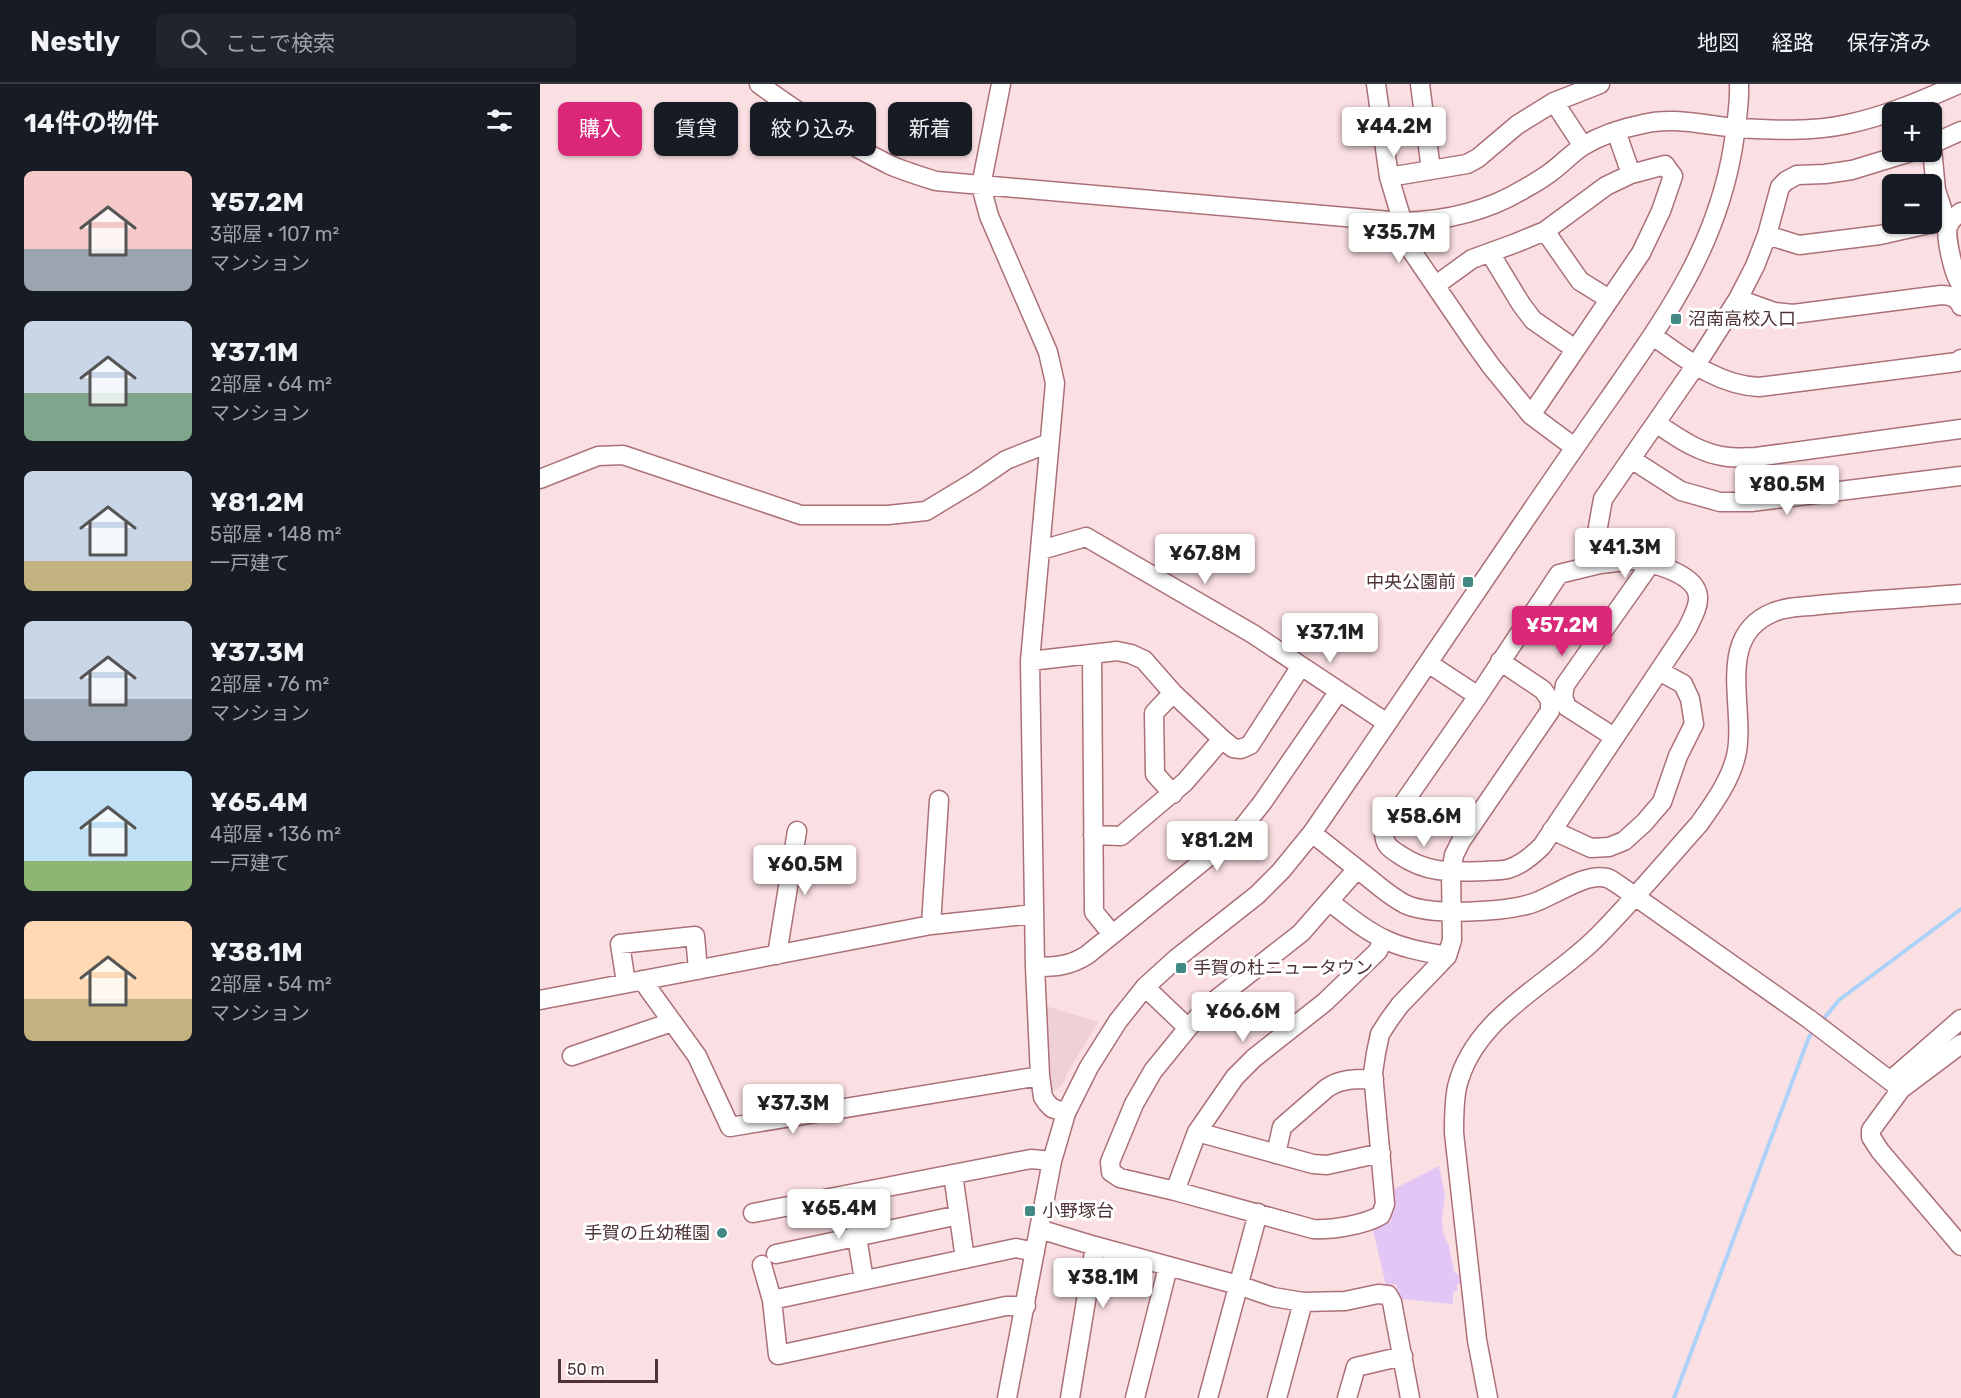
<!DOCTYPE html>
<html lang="ja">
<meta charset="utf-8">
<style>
body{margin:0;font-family:Rubik,"Noto Sans JP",sans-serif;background:#20242c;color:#f1f3f6;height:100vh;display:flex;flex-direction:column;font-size:22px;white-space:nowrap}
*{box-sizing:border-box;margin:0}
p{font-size:20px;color:#9ea1a6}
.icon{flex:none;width:33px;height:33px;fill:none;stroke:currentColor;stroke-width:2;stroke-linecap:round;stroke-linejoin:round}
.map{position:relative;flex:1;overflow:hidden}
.drawer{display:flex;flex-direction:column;background:#171b24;width:540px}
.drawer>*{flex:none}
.hud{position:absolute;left:18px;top:18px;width:570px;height:54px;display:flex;gap:12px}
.controls{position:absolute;left:1342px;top:18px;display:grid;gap:12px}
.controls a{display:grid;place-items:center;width:60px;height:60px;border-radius:9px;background:#171b24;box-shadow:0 2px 4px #0004;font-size:30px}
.scale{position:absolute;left:18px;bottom:15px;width:100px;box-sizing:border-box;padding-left:6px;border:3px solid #4e3437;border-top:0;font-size:16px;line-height:21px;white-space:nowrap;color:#4e3437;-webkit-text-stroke:4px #fff;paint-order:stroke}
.price{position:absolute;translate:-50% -51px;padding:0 14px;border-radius:6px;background:#fff;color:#222;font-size:20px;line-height:39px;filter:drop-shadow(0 2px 3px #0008)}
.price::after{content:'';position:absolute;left:50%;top:36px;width:18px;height:14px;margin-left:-9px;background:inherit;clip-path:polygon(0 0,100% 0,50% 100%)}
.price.current{background:#db2777;color:#fff}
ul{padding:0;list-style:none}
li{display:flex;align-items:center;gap:18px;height:150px;padding:0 24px}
li span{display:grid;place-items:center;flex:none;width:168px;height:120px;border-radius:9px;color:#555}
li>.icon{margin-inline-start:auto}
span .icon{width:72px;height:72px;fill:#fffc;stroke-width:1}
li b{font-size:26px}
h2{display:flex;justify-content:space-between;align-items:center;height:72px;padding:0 24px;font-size:26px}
.pill{padding:0 21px;border-radius:9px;background:#171b24;box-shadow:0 2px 4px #0004;font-size:21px;line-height:54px}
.pill.current{background:#db2777;color:#fff}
header{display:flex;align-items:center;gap:36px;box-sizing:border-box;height:84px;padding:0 30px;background:#171b24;border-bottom:2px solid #363941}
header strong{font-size:28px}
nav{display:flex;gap:33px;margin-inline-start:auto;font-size:21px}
.search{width:420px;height:54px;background:#20242c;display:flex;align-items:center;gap:15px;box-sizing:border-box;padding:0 21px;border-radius:9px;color:#9ea1a6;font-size:22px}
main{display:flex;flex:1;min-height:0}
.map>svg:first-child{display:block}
.built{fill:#efd0d4}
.green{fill:#e2c7f6}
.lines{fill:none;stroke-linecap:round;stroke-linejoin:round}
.stream{stroke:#add2fa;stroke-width:4}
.minor-casing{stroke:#ab7078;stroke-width:21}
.minor{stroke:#fff;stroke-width:18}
.poi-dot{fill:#428985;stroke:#fff;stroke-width:2}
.labels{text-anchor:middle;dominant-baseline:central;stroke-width:6;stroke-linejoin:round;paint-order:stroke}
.poi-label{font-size:18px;fill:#4e3437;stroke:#fff;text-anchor:start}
</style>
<header>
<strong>Nestly</strong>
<div class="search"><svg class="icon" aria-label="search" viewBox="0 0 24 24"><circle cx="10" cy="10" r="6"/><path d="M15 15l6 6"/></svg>ここで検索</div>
<nav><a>地図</a><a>経路</a><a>保存済み</a></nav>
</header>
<main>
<section class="drawer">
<h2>14件の物件<svg class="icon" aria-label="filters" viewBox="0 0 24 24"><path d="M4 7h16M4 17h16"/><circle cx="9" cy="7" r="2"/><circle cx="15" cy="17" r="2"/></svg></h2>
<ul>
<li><span style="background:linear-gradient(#f6c9c9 65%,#9aa5b1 0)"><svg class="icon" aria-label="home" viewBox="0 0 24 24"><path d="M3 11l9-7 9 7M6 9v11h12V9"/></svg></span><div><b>¥57.2M</b><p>3部屋 · 107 m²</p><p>マンション</p></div></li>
<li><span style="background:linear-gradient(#c9d6e8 60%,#7fa58c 0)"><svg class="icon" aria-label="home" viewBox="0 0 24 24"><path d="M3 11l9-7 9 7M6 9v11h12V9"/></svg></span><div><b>¥37.1M</b><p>2部屋 · 64 m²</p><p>マンション</p></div></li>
<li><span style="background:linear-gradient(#c9d6e8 75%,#c2b280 0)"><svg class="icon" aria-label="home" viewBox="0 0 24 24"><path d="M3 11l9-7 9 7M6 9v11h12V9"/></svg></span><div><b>¥81.2M</b><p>5部屋 · 148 m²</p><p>一戸建て</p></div></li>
<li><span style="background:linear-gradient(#c9d6e8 65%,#9aa5b1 0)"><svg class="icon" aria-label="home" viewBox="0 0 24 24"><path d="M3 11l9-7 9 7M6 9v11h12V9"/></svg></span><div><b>¥37.3M</b><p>2部屋 · 76 m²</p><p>マンション</p></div></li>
<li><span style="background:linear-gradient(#bfe0f5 75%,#8fb573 0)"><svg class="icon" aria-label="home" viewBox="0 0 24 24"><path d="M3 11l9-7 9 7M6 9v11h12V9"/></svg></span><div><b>¥65.4M</b><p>4部屋 · 136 m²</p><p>一戸建て</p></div></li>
<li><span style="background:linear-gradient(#ffd9b3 65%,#c2b280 0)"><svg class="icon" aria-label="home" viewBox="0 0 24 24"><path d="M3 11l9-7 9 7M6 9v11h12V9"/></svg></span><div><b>¥38.1M</b><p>2部屋 · 54 m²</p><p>マンション</p></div></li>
</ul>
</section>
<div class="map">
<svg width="1421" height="1314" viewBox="0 0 1421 1314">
<rect width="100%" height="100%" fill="#fbe0e3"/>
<!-- built -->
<path class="built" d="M506 922 558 938 527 990 523 1000 516 1006H508Z"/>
<!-- green -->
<path class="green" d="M899 1082 905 1112 902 1134 903 1149 909 1162 914 1188 919 1191 925 1190 926 1199 916 1201 918 1206 913 1208V1220L861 1215 856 1200 846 1202 832 1142 851 1138 852 1106Z"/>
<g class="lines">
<!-- stream -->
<path class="stream" d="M1282 937 1299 916 1421 825
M1134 1314 1269 953 1275 945"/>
<!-- minor casing -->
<g class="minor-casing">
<path id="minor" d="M219 0C260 30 302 57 348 80 363 87 380 92 396 97L862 138C904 137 948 127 984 105 993 100 1003 94 1011 88 1022 80 1032 69 1043 62 1061 51 1083 44 1103 40 1134 32 1167 42 1198 44 1234 46 1272 48 1308 40 1346 32 1383 16 1419 0
M461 0 441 102 449 132 508 268 515 299 490 577 495 883 500 992 503 1013 507 1019 512 1024 526 1029
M836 0 849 93
M880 0 891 86 849 93 871 166 933 257 951 282 991 331 1034 363
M1014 18 1043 62
M1076 47 1091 90
M1392 60 1421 47
M1392 64 1396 106 1402 124 1397 132 1392 137
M891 86 927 80 938 74 977 41 1014 18 1060 0
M1421 128C1415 132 1410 136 1408 143 1405 152 1414 193 1421 200
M1005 147 1040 197 1069 215
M1227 151 1259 161 1340 151 1389 140
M950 169 981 220 993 236 1035 265
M896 201 932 175 976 159 1005 147 1066 102 1091 90 1125 81 1133 92 1121 127 1101 169 991 331
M1198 215 1234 228 1253 230 1401 211C1410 211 1418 213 1421 222
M1113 252C1146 275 1177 301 1219 303L1417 278 1421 275
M1116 339C1138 354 1160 370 1188 373 1197 374 1207 373 1216 373L1421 345
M1091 375 1141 407 1180 418H1211L1421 392
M0 395 58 372 83 371 261 431H348L386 427 434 398 466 376 509 359
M501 466 546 453 713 550 847 639
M1095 476C1113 479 1157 490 1158 513 1159 523 1151 536 1147 545L1002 762C992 772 981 781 968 785 961 787 952 786 945 787 912 788 888 790 860 771 849 764 844 761 844 747L938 612 1019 490 1060 480Z
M1060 480 1056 454 1063 415 1156 281 1198 215 1215 182 1227 151 1240 103 1246 97 1257 91 1285 90 1312 86 1371 68
M552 570 554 828 572 850
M490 577 577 567 591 570 604 576 633 609 682 655 693 664 701 665 710 661 761 582
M888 579 938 612
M1074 653 1027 623 1023 613 1025 601 1111 479
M633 710 615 690 614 629 633 609
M399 716 391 841 494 830
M1012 746 1051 764 1069 763 1084 757 1104 739 1122 718 1138 672 1154 640 1150 615 1143 600 1119 587
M772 749C791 764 811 780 830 795 841 804 854 815 867 821 894 832 962 828 990 820 1012 814 1044 788 1067 794 1071 795 1075 799 1079 801L1269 935 1361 1005 1331 1046V1053L1340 1067 1421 1162
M553 751 581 752 645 698 682 655
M817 785 761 849 669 921 648 944 613 987 594 1020 570 1078 571 1088 580 1094 635 1107 773 1145C791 1146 825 1141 841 1131L845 1120 833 989 836 969 840 950 849 936 860 921 907 872 912 856 911 788 914 771 921 757 1010 627V616L1003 606 960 577
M790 818C807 831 824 846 844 855 864 865 886 868 907 872
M237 871 257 747
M495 883C515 883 530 882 547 871L699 748 722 719 799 607
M102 896 157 972 190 1043 500 992
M86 899 80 860 155 852 158 886
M605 903 648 944
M0 916 391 841
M32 972 132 938
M1351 996 1421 935
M1361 1005 1421 960
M657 1048 773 1080 787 1081 841 1069
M736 1070 742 1043 787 1004C801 994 817 995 834 995
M413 1090 425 1175
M635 1107 657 1048 695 993 714 974 785 918 838 867 843 855
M310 1110 324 1196
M213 1129 491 1075 512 1077
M499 1145 555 1162
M236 1170 419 1131
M222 1181 232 1216 238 1271 466 1222H486
M232 1216 476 1164 495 1168
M763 1218 805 1217 838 1210 848 1211 852 1218 870 1314
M467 1314 512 1077 526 1029 549 983 578 937 605 903 637 874 717 811 741 787 772 749C843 646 913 542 983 439 1011 398 1039 357 1068 316 1125 234 1176 165 1193 63 1196 42 1200 21 1199 0
M530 1314 555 1162 698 1201 733 1213 763 1218 737 1314
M595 1314 628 1183
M668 1314 718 1129
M807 1314 816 1283 863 1272
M948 1314 937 1256 914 1049C914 1033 914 1018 917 1003 934 933 1007 902 1055 855 1091 819 1125 778 1159 740 1174 719 1190 697 1196 672 1207 625 1173 552 1234 528 1248 522 1265 523 1279 521 1326 516 1374 514 1421 510"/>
</g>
<!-- minor -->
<use href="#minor" class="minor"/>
</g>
<!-- markers -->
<g class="poi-dot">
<rect x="1130" y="229" width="12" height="12" rx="3"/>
<rect x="922" y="492" width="12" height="12" rx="3"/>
<rect x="635" y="878" width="12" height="12" rx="3"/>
<rect x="484" y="1121" width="12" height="12" rx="3"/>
<circle cx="182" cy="1149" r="6"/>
</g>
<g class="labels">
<!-- poi labels -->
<g class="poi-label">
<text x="1148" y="235">沼南高校入口</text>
<text x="916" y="498" text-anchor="end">中央公園前</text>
<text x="653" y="884">手賀の杜ニュータウン</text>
<text x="502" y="1127">小野塚台</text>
<text x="170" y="1149" text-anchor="end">手賀の丘幼稚園</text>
</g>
</g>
</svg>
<div class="controls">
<a>+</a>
<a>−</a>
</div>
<div class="scale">50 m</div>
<b class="price" style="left:854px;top:74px">¥44.2M</b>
<b class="price" style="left:859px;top:180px">¥35.7M</b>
<b class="price" style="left:1247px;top:432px">¥80.5M</b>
<b class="price" style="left:1085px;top:495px">¥41.3M</b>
<b class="price" style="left:665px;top:501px">¥67.8M</b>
<b class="price current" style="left:1022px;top:573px">¥57.2M</b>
<b class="price" style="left:790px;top:580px">¥37.1M</b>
<b class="price" style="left:884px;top:764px">¥58.6M</b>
<b class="price" style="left:677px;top:788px">¥81.2M</b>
<b class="price" style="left:265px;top:812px">¥60.5M</b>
<b class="price" style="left:703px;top:959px">¥66.6M</b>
<b class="price" style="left:253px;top:1051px">¥37.3M</b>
<b class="price" style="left:299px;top:1156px">¥65.4M</b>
<b class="price" style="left:563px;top:1225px">¥38.1M</b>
<div class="hud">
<a class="pill current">購入</a>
<a class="pill">賃貸</a>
<a class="pill">絞り込み</a>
<a class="pill">新着</a>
</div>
</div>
</main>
